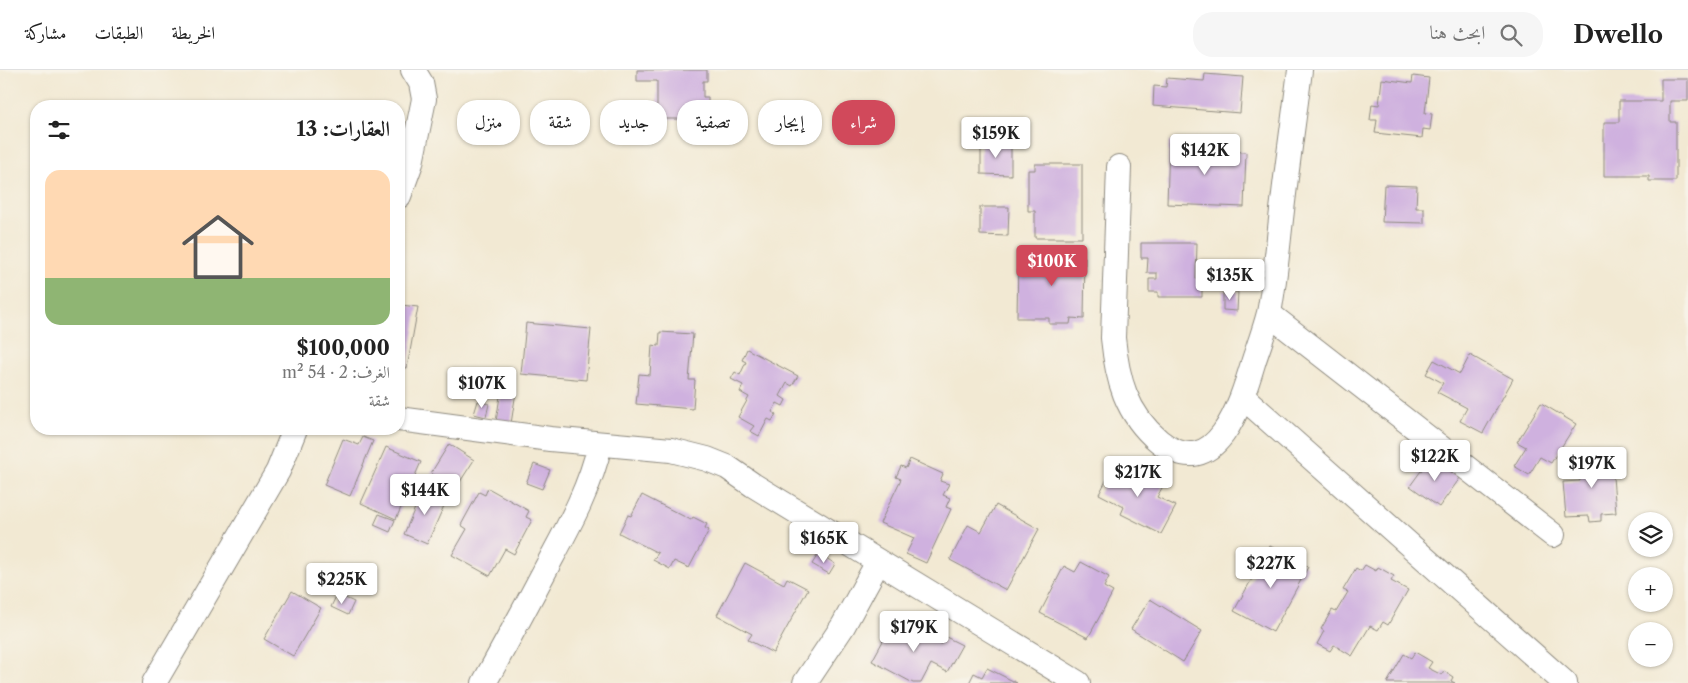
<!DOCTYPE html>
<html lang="ar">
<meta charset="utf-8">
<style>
body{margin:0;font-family:"Libre Caslon Text",Amiri,serif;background:#f6f6f6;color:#222;direction:rtl;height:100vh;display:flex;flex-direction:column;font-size:19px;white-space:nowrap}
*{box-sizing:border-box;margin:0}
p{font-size:16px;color:#767676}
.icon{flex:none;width:28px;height:28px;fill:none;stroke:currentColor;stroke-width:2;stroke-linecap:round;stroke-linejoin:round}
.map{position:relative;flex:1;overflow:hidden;direction:ltr}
.details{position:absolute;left:30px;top:30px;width:375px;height:335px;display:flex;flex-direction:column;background:#fff;border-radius:20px;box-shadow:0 1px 4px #0004;direction:rtl}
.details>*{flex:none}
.top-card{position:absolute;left:420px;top:30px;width:475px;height:45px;direction:rtl;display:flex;gap:10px}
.tools{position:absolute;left:1628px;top:442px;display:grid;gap:10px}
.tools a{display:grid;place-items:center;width:45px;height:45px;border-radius:50%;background:#fff;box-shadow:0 1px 4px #0004;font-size:25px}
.price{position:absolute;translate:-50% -42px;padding:0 11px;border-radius:5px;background:#fff;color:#222;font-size:16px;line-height:32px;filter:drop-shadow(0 1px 2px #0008)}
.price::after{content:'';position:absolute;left:50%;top:30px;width:15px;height:11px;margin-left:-8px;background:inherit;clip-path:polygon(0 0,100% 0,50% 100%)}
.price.on{background:#d1495b;color:#fff}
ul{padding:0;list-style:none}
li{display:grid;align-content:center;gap:10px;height:265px;padding:0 15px}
li span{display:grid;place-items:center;height:155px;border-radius:15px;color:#555}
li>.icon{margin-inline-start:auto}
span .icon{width:90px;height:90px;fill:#fffc;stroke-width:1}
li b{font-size:21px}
h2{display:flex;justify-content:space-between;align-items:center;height:60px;padding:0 15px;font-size:21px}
.pill{padding:0 18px;border-radius:20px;background:#fff;box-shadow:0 1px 4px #0004;font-size:18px;line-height:45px}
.pill.on{background:#d1495b;color:#fff}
header{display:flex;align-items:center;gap:30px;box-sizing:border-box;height:70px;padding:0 25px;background:#fff;border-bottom:1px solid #e0e0e0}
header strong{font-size:24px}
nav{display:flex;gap:28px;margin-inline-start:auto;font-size:18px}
.search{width:350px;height:45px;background:#f6f6f6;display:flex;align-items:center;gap:12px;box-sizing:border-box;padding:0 18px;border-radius:20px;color:#767676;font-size:19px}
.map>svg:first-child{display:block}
.building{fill:#cfb1df}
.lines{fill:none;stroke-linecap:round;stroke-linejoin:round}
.minor-casing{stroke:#8e8a7f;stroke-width:26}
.minor{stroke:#fff;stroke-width:24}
</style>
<header>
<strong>Dwello</strong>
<div class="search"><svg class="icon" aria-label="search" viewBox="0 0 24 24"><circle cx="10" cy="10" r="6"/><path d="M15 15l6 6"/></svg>ابحث هنا</div>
<nav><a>الخريطة</a><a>الطبقات</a><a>مشاركة</a></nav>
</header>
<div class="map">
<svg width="1688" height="613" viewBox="0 0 1688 613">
<rect width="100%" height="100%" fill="#f7f3e8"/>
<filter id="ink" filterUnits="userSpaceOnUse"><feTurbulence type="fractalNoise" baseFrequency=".02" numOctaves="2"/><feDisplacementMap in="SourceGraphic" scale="10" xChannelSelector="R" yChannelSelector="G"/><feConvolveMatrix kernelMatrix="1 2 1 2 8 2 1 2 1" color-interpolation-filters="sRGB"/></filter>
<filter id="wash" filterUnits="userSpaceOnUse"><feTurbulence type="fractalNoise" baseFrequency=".0096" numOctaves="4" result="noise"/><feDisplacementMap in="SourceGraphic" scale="20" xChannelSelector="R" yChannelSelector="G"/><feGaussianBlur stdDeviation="1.12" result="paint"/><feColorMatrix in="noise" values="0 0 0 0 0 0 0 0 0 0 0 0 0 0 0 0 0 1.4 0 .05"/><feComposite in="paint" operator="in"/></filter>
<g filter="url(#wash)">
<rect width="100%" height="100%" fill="#f2e9d3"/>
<g id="blocks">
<!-- building -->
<path class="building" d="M637 0H707V11H703V27H708V37H703V49H699V54H685V49H657V11H637Z
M1205 4 1243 7 1240 43 1153 36 1154 16 1166 17 1167 8 1204 11Z
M1413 6 1429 8 1425 43 1432 44 1430 60 1423 59 1422 68 1375 63 1377 50H1370L1372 34 1379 35 1382 9 1412 13Z
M1661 9H1688V31H1670V52H1676V111H1649V106H1604V52H1619V31H1661Z
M1169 72 1207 73V76L1220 77V81L1246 82 1244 137 1167 134Z
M981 73H1011V105L981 104Z
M1035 94H1082V168H1035V141H1028V100H1035Z
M1384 115 1417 116 1416 138H1424V153L1382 152Z
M980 137H1009L1008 166 980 165Z
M1141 173H1197L1196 209H1202V227H1158V222H1149V209H1157V203H1147L1148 188H1141Z
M1050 180 1071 181V187H1085L1084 249 1071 248 1070 254H1049V248H1017L1018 186 1050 187Z
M1223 221 1238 222 1237 241 1223 240Z
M399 225H403L401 235 418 237 407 298 399 297Z
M526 253 591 259 586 310 521 304Z
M660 262 693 264 689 310H695L693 339 636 334 639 304 650 305 652 275 659 276Z
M747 279 798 306 792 316 787 313 780 326 786 330 783 336 777 333 772 342 776 344 772 351 768 349 759 366 750 361 754 356 738 347 749 327 740 322 743 315 731 309 735 302 740 305 746 292 742 290Z
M1470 285 1513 309 1483 363 1460 351 1467 338 1437 322 1443 313 1426 304 1434 290 1460 304Z
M501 320 516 322 510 360 495 358Z
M478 331 489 334 486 347 474 344Z
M1541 333 1576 354 1551 393 1540 387 1529 405 1514 396 1526 377 1517 372Z
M363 367 373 371 350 426 324 415 343 369 359 375Z
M449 374 474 390 456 418 431 403Z
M386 377 421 392 396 449 361 433Z
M1611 383 1616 443 1601 444V451L1590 452 1589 446 1566 447 1563 412 1580 411 1578 385Z
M1431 387 1460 408 1439 437 1410 416Z
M910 389 943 404 940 411 949 414 943 425 950 428 946 437 951 439 926 493 906 484 914 468 880 453 901 409 896 407 901 396 906 398Z
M1116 392 1163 416 1157 427 1176 436 1161 464 1121 444 1124 437 1099 424Z
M534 394 550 400 542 419 526 413Z
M488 418 529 441 526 447 532 450 514 484 505 479 490 506 452 485 467 459 461 455 479 422 485 425Z
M423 419 447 429 427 474 404 464Z
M642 425 691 450 693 447 707 454 705 458 709 460 689 498 674 491 670 499 653 490 658 483 619 463 628 445 631 446Z
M996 435 1039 459 1006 520 950 490 968 455 981 462Z
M379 444 395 450 390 462 374 455Z
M1270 476 1308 497 1273 562 1234 541Z
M819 483 835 494 829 504 812 494Z
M1081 492 1109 507 1104 517 1113 522 1088 568 1040 543 1064 496 1075 502Z
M745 493 784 514 787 508 808 519 773 583 748 570 752 564 717 545Z
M1365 495 1376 501 1378 497 1394 506 1391 511 1408 520 1388 555 1383 552 1378 560 1370 556 1352 586 1334 575 1330 581 1317 574 1324 561 1321 559 1332 540 1336 542 1348 522 1343 520 1356 498 1361 501Z
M292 521 321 538 293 586 264 569Z
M337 524 354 532 348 545 331 537Z
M1150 529 1202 561 1183 592 1131 559Z
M895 549 942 574 946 567 962 575 947 602 931 594 921 613H913L872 591Z
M1415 582 1432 592 1428 598 1442 605 1444 601 1453 607 1451 611 1455 613H1387L1404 584 1411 588Z
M987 598 1017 613H969L974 603 982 607Z"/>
</g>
</g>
<g filter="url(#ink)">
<use href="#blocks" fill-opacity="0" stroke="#8e8a7f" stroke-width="1"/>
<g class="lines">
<!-- minor casing -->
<g class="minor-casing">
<path id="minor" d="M1119 97 1113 268C1117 308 1126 344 1159 371 1217 417 1242 330 1254 290 1259 275 1265 259 1269 243 1276 206 1279 162 1284 124 1289 82 1295 41 1300 0
M399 126 411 93 424 29 421 13 413 0
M1269 244 1553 465
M1243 327 1565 613
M399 349 550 369 671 380 707 389 727 397 753 415 1078 613
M154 613 278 401 295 359
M484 613C507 572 529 531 551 489 571 452 591 415 600 374
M805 613 843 556 878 492"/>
</g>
<!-- minor -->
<use href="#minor" class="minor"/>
</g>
</g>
</svg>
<div class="tools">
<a><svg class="icon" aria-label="layers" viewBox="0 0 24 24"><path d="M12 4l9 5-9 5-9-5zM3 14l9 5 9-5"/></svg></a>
<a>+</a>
<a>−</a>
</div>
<b class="price" style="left:996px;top:89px">$159K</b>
<b class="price" style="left:1205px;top:106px">$142K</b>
<b class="price on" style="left:1052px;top:217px">$100K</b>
<b class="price" style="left:1230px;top:231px">$135K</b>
<b class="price" style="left:482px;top:339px">$107K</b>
<b class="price" style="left:1435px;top:412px">$122K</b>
<b class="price" style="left:1592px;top:419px">$197K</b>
<b class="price" style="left:1138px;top:428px">$217K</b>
<b class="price" style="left:425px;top:446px">$144K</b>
<b class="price" style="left:824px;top:494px">$165K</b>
<b class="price" style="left:1271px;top:519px">$227K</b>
<b class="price" style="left:342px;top:535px">$225K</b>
<b class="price" style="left:914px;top:583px">$179K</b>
<div class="top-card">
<a class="pill on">شراء</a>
<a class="pill">إيجار</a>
<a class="pill">تصفية</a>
<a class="pill">جديد</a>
<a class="pill">شقة</a>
<a class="pill">منزل</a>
</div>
<section class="details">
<h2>العقارات: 13<svg class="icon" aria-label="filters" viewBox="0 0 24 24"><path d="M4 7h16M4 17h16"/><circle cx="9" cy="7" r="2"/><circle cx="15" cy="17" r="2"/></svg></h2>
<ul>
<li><span style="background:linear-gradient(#ffd9b3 70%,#8fb573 0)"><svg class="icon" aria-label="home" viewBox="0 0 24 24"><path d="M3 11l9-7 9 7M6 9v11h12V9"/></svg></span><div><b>$100,000</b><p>الغرف: 2 · 54 m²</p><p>شقة</p></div></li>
</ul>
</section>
</div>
